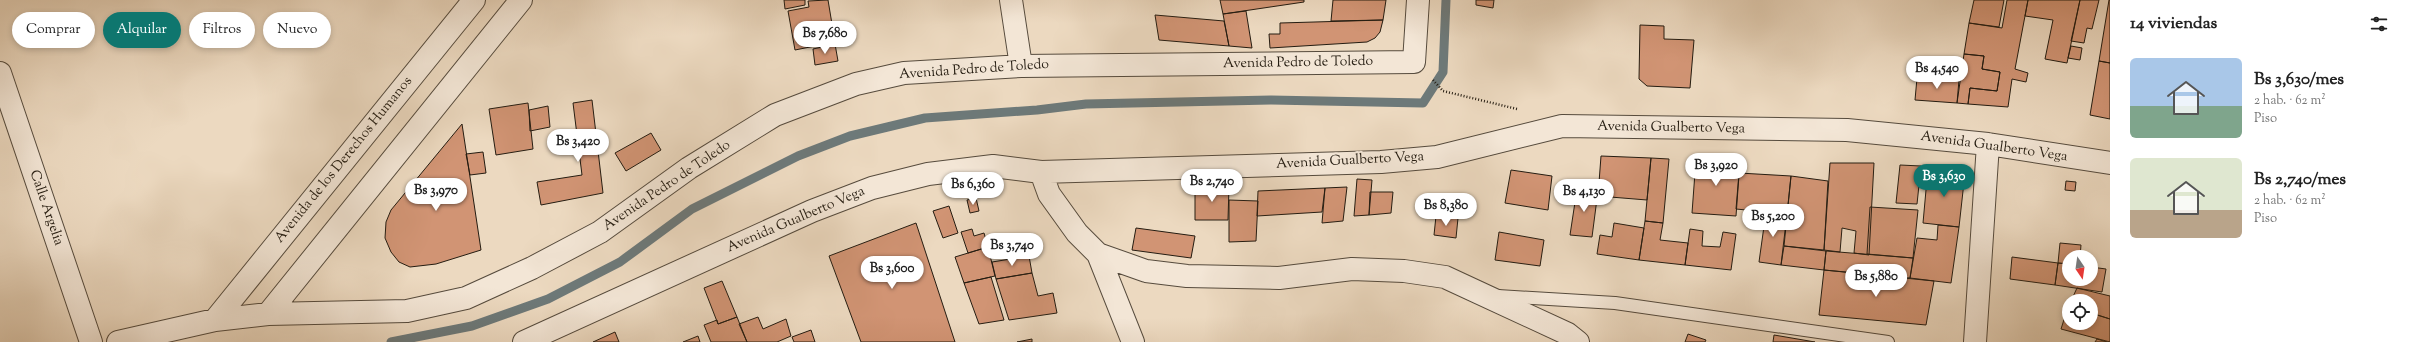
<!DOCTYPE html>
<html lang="es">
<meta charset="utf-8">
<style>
body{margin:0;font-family:"Sorts Mill Goudy",serif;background:#f6f6f6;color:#222;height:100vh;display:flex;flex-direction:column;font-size:15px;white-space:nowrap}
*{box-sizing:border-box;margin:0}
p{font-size:13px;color:#767676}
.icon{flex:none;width:22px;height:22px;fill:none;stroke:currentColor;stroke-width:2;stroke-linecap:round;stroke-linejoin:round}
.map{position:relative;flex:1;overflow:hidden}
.panel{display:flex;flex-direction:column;background:#fff;width:300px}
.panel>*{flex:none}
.top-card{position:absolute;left:12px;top:12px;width:380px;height:36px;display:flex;gap:8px}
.needle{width:26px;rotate:167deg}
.fabs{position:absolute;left:2062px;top:250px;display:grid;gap:8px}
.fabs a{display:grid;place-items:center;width:36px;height:36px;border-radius:50%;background:#fff;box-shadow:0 2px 6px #0003;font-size:20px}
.price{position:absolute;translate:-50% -34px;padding:0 9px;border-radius:14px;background:#fff;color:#222;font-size:13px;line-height:26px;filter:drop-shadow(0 1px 2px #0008)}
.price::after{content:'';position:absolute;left:50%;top:24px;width:12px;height:9px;margin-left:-6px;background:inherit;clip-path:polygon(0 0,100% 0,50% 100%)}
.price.current{background:#0f766e;color:#fff}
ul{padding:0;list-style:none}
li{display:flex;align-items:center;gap:12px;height:100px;padding:0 20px}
li span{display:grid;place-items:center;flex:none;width:112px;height:80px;border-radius:6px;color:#555}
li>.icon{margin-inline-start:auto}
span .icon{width:48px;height:48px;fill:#fffc;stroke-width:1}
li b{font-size:17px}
h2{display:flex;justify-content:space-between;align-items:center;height:48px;padding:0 20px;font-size:17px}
.pill{padding:0 14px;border-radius:18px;background:#fff;box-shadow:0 2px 6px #0003;font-size:14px;line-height:36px}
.pill.current{background:#0f766e;color:#fff}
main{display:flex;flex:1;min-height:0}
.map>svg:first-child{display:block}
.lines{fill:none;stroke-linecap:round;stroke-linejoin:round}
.stream{stroke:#6d7979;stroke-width:9}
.building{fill:#d19474;stroke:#241c11}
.service-casing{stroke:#564b3d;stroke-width:14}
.minor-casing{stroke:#564b3d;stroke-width:24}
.path{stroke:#241c11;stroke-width:2.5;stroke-dasharray:1 2;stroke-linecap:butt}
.service{stroke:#f3e6d6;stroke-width:12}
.minor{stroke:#f3e6d6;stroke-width:22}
.labels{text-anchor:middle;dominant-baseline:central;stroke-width:4;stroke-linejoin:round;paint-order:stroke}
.street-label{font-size:14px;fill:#241c11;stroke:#f3e6d6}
</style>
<main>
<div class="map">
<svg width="2110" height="342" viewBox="0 0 2110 342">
<rect width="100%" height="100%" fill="#ecd9c0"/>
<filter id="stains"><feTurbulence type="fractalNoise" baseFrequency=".005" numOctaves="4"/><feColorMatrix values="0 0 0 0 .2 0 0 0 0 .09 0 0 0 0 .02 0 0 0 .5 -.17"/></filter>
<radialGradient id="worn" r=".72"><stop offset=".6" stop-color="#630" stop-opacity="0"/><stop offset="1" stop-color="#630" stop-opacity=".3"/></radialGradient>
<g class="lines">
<!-- stream -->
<path class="stream" d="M391 342 472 326 548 299 620 262 692 209 798 156 850 136 925 118 1037 110 1086 104 1271 100 1423 103 1443 72 1446 0"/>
</g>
<!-- building -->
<path class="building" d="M784 0H805V5L785 9Z
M828 0 835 42 795 50 788 11 809 7 808 1Z
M1220 0H1304V2L1223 14Z
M1333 0H1386L1383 20 1331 21Z
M1476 0H1494L1493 8 1476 5Z
M1974 0H2004L1999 27 1969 23Z
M2007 0H2028L2015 69 2028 73 2026 82 2012 79 2008 107 1968 104 1970 88 1997 91 2000 72 1982 69 1984 56 1964 54 1969 23 2002 28Z
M2028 0H2080L2067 63 2045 59 2053 20 2025 16Z
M2080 0H2099L2092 29 2087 28 2084 43 2071 41Z
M2109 0H2110V63L2099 61Z
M1246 11 1252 48 1229 46 1223 14Z
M1155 15 1224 21 1229 46 1159 40Z
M1383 20 1380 32 1375 38 1367 42 1270 48 1269 34H1280V23Z
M1640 25 1664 26V39L1694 40 1690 88 1647 86 1639 79Z
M835 44 838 61 815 65 813 49Z
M2071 46 2082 48 2080 60 2068 58Z
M1964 54 1984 56 1982 69 2000 72 1997 91 1970 88 1968 104 1957 103Z
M2099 61 2110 63V119L2090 115Z
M1917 78 1959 80 1957 103 1915 100Z
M592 100 603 193 541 205 537 182 582 175 573 103Z
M528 103 533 149 496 155 489 109Z
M548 106 550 127 530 131 529 110Z
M462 124 481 250 436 264 410 267 399 262 391 252 385 238 386 222 391 210Z
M651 133 661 150 626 171 615 153Z
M483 152 486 173 470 175 466 154Z
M1601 156 1651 158 1647 200 1598 196Z
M1651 158 1669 159 1663 223 1645 221Z
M1696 159 1740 161 1736 216 1692 213Z
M1830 163H1874L1869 255 1854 253 1856 231 1842 228 1840 252 1824 250Z
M1900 165 1921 166 1917 204 1896 203Z
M1928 168 1965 173 1959 227 1923 223Z
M1511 170 1552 176 1548 210 1505 203Z
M1739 173 1791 176 1787 214 1736 209Z
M1791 176 1828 181 1824 250 1784 246Z
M1357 179 1372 180 1369 215 1354 216Z
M2066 181 2076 182 2075 191 2065 190Z
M1195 186H1229L1228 220H1195Z
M1347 187 1343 221 1322 223 1325 188Z
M1325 188 1322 212 1257 216 1258 191Z
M1577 189 1598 191 1592 237 1570 235Z
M1370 192H1393L1391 213 1369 215Z
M976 198 979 211 970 213 967 200Z
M1229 200 1258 201 1256 241 1229 242Z
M949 206 958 233 943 238 933 211Z
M1870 207 1918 210 1913 258 1867 254Z
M1766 212 1787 214 1781 265 1759 262Z
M1436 216 1458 218 1456 238 1434 235Z
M1645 221 1663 223 1660 240 1688 243 1685 265 1639 260Z
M916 223 955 342H861L829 256Z
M1614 223 1644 228 1639 260 1597 254 1600 235 1612 237Z
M1938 225 1959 227 1951 283 1910 278 1917 238 1937 240Z
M1136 228 1195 236 1191 258 1132 250Z
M972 229 974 236 984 233 988 247 968 253 961 232Z
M1690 229 1703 231 1702 246 1720 247 1723 232 1736 234 1731 270 1685 265Z
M1499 232 1544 240 1540 266 1495 260Z
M2060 243 2081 245 2080 257H2069V264L2058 263Z
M1784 246 1826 251 1824 270 1781 265Z
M988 247 995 276 964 283 955 257Z
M1826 251 1913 258 1910 278 1824 270Z
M1029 256 1032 273 996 279 992 262Z
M2012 257 2058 263 2055 285 2010 279Z
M2058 263 2069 264V279H2091V267L2106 269 2102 292 2055 285Z
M1824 270 1934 281 1926 325 1819 315Z
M1032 273 1038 296 1053 293 1057 313 1009 320 996 279Z
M991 277 1004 320 979 324 964 283Z
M722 281 737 317 718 324 704 288Z
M2077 288 2110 296V319L2091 313V301H2071Z
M2068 307 2069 323H2091V313L2110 319V342L2061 329Z
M737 317 747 342H711L704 325 717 320 718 324Z
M758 317 763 329 786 319 791 336 777 342H747L739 324Z
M811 330 815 342H794L792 337Z
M615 332 619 342H593Z
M1688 334 1706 340 1705 342H1685Z
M1774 335 1815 342H1773Z
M698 336 700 342H683Z
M1032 339V342H1017Z
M2097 339 2107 342H2095Z"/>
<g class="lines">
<!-- service casing -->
<g class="service-casing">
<path id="service" d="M1498 296 1615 303 1888 342"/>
</g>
<!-- minor casing -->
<g class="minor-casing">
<path id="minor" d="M1011 0 1021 66
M0 73 91 342
M1041 172 1049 194 1077 233 1098 254 1146 271 1187 276 1279 278 1352 269 1404 271 1445 277 1568 334 1578 342
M1098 254 1133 342
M268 314 521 0
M215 320 474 0
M118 342 215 320 268 314 407 311 466 298 532 268 600 232 689 168 775 115 856 84 904 73 1021 66 1414 62 1418 0
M524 342 812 211 872 188 928 174 993 166 1041 172 1381 162 1437 157 1562 126 1847 130 1988 144 2110 163
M1975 342 1988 144"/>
</g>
<!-- path -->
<path class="path" d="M1433 80 1443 91 1517 109"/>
<!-- service -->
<use href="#service" class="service"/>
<!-- minor -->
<use href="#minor" class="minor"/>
</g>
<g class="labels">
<!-- street labels -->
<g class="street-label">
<text transform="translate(1298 63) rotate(-1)">Avenida Pedro de Toledo</text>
<text transform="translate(974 70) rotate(-4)">Avenida Pedro de Toledo</text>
<text transform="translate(1671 128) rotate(1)">Avenida Gualberto Vega</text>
<text transform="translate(1994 147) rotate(8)">Avenida Gualberto Vega</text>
<text transform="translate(344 160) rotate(-51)">Avenida de los Derechos Humanos</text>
<text transform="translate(1350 161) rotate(-3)">Avenida Gualberto Vega</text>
<text transform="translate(667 186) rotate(-34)">Avenida Pedro de Toledo</text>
<text transform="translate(46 208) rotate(71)">Calle Argelia</text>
<text transform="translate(796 220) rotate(-23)">Avenida Gualberto Vega</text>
</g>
</g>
<rect width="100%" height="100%" filter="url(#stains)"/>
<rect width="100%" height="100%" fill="url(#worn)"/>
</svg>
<div class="fabs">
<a><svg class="needle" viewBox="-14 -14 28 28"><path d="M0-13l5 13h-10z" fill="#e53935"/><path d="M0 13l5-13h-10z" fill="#767676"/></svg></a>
<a><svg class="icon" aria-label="locate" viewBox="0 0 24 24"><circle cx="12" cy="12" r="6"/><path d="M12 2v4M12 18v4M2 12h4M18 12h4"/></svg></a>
</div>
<b class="price" style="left:825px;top:55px">Bs 7,680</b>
<b class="price" style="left:1937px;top:90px">Bs 4,540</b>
<b class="price" style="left:578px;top:163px">Bs 3,420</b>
<b class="price" style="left:1716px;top:187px">Bs 3,920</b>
<b class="price current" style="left:1944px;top:198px">Bs 3,630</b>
<b class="price" style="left:1212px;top:203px">Bs 2,740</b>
<b class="price" style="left:973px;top:206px">Bs 6,360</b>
<b class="price" style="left:436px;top:212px">Bs 3,970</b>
<b class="price" style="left:1584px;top:213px">Bs 4,130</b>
<b class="price" style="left:1446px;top:227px">Bs 8,380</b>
<b class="price" style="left:1773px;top:238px">Bs 5,200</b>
<b class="price" style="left:1012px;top:267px">Bs 3,740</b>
<b class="price" style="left:892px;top:290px">Bs 3,600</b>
<b class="price" style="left:1876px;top:298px">Bs 5,880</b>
<div class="top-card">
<a class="pill">Comprar</a>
<a class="pill current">Alquilar</a>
<a class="pill">Filtros</a>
<a class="pill">Nuevo</a>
</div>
</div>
<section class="panel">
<h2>14 viviendas<svg class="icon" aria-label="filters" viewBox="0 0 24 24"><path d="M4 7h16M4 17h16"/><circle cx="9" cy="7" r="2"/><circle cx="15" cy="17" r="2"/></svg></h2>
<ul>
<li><span style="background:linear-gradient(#a9c7e8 60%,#7fa58c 0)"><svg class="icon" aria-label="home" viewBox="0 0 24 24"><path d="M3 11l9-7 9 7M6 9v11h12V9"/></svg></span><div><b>Bs 3,630/mes</b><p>2 hab. · 62 m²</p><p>Piso</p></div></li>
<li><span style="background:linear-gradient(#dfe7d0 65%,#b9a48a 0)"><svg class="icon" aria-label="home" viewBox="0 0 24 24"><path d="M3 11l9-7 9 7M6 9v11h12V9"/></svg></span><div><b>Bs 2,740/mes</b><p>2 hab. · 62 m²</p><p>Piso</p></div></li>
</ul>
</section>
</main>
